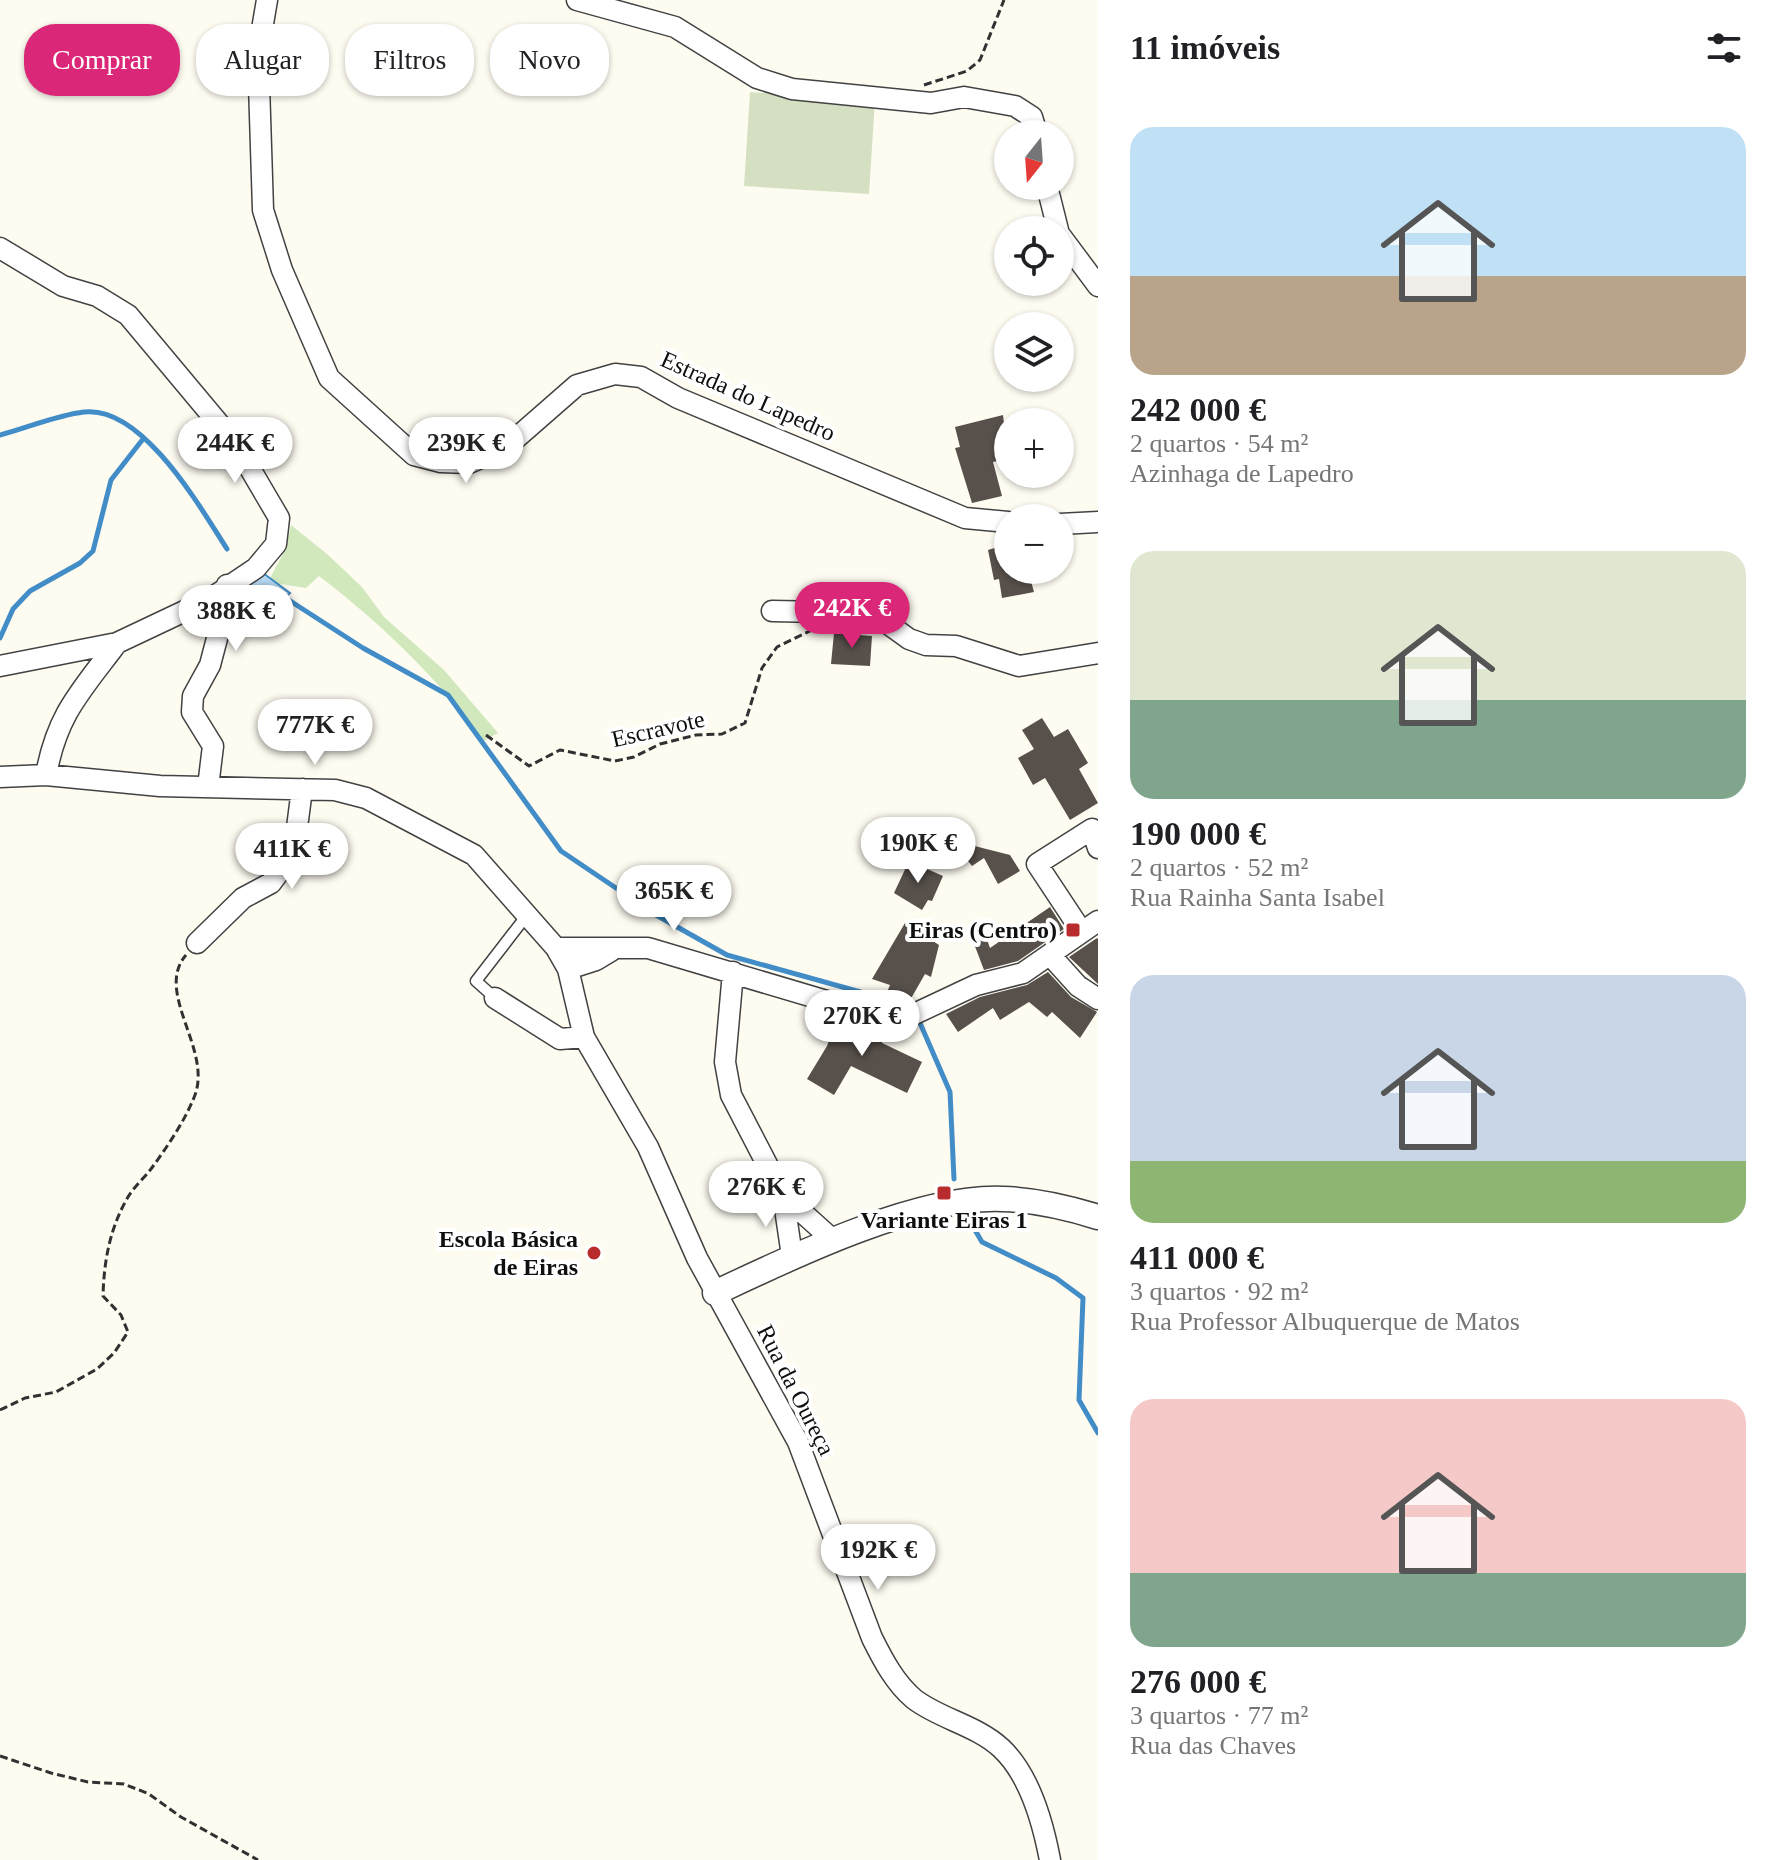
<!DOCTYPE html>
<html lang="pt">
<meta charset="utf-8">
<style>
body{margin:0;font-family:Georgia,serif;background:#f6f6f6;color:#202124;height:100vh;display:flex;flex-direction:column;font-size:30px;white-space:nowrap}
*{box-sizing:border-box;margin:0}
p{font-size:26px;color:#757577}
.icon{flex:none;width:44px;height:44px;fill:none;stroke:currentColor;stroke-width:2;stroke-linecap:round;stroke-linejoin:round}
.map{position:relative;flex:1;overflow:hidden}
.details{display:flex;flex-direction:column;background:#fff;width:680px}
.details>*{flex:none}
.banner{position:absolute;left:24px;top:24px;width:760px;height:72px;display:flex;gap:16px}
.needle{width:52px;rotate:197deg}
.tools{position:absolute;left:994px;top:120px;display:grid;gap:16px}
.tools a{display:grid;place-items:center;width:80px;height:80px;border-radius:50%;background:#fff;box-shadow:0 2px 6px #0004;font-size:40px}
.price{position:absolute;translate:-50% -68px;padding:0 18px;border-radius:28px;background:#fff;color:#222;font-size:26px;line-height:52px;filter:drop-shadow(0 2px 4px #0008)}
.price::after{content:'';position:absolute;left:50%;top:48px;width:24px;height:18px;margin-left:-12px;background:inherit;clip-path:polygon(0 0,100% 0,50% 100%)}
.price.active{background:#db2777;color:#fff}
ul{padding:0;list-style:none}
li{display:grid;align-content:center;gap:16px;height:424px;padding:0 32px}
li span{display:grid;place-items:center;height:248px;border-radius:24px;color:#555}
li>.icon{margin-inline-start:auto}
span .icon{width:144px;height:144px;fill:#fffc;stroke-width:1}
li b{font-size:34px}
h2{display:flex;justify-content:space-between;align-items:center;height:96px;padding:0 32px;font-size:34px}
.tag{padding:0 28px;border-radius:32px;background:#fff;box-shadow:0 2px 6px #0004;font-size:28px;line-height:72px}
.tag.active{background:#db2777;color:#fff}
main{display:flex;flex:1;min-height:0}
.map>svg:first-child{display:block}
.green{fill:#d1e8bc}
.cemetery{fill:#d5e0c2}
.water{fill:#b8dbf4;stroke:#428dc7;stroke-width:2}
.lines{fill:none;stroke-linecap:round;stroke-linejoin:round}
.stream{stroke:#428dc7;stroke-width:5}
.building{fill:#57504b}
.service-casing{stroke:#424242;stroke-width:13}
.minor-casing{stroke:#424242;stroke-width:23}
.tertiary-casing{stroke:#424242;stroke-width:27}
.path{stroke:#313131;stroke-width:3;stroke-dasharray:8 4;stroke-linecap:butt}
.service{stroke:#fff;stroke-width:10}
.minor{stroke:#fff;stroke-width:20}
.tertiary{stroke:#fff;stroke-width:24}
.poi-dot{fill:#b92c2d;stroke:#fff;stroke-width:3}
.labels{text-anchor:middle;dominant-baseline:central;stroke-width:8;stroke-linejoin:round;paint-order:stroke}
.street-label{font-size:24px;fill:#0f0f0f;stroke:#fff}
.poi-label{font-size:24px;font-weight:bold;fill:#0f0f0f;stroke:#fff;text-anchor:end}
</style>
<main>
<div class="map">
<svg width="1098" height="1860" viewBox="0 0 1098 1860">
<rect width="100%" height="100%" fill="#fefcf1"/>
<!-- green -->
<path class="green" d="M291 525 327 554 362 587 384 617 444 670 498 733 484 741C437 678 382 624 319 576L306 588 268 582 286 548Z"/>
<!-- cemetery -->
<path class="cemetery" d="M750 92 875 100 869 194 744 186Z"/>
<!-- water -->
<path class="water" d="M263 573 290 593 275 606 245 586Z"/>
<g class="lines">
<!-- stream -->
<path class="stream" d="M0 435C27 428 57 415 84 412 142 405 200 507 227 549
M281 595 363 648 448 695 561 851 656 915 727 955 911 1006
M0 638 13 609 30 591 80 563 93 551 111 480 143 439
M920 1023 950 1092 954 1179
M965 1213 982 1242 1056 1278 1083 1298 1079 1400 1098 1433"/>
</g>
<!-- building -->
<path class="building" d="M1003 415 1008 459 993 462 1002 496 972 503 955 448 960 447 955 427Z
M1001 546 1002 550 1008 549V570H1028L1034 592 1002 598 999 579 994 580 988 550Z
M834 633 872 636 870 666 831 664Z
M1042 718 1054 737 1068 729 1088 763 1079 769 1098 803 1070 820 1045 778 1033 785 1018 758 1034 749 1022 730Z
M951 840 1010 855 1020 871 998 884 984 858 972 866Z
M909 861 943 876 932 901 928 900 922 910 894 893Z
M1050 907 1064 929 1018 961 984 970 968 928 981 923 990 948Z
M905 923 939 945 931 977 925 974 909 1002 885 997 890 985 872 979Z
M1097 938 1098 939V984L1069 957Z
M1048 972 1071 997 1097 1012 1080 1038 1052 1012 1047 1017 1029 1002 1000 1020 993 1008 958 1032 946 1014 980 997 1027 985Z
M837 1018 886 1031 882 1043 922 1062 907 1093 851 1066 834 1095 807 1079 827 1046Z"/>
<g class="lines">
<!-- service casing -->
<g class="service-casing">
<path id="service" d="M495 998 476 981 527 915"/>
</g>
<!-- minor casing -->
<g class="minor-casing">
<path id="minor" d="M267 0 258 53 263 210 282 270 329 378 414 455 441 462 469 463 506 447 577 385 615 374 641 377 678 398 965 518 1008 522
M577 0 675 27 757 78 792 89 931 103 964 97 1015 106 1032 117 1037 134
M1047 186 1058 230
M1060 235 1098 286
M0 248 63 286 97 296 128 315 235 443 279 518 276 544 256 568 210 599 117 643 0 666
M1060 524 1098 522
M772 611 873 613 909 639 926 645 956 646 1019 666 1098 653
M46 775C57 714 81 691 117 643
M0 777 46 775 160 786 335 790 366 798 474 855 556 948 568 969 584 1037 648 1147 697 1258 798 1442 872 1638C883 1660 895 1683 914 1699 940 1719 976 1725 1001 1748 1029 1774 1043 1823 1050 1860
M208 787 213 746 192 712 193 696 210 665 220 627 227 585
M1082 932 1037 864 1092 829 1098 848
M197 943 243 898 271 883 285 864 295 843 302 789
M556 948H648L884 1018 908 1017 976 985 1023 973 1098 921
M1050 955 1078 986 1098 999
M568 969 596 960 611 951
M733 972 725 1062 731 1095 783 1195 834 1241
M495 998 560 1039 584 1037
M783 1195 792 1256"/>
</g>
<!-- tertiary casing -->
<g class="tertiary-casing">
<path id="tertiary" d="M715 1293C791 1257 919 1195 1003 1199 1036 1200 1066 1207 1098 1217"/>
</g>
<!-- path -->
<path class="path" d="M924 85 967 71 980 60 1004 0
M486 735 529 766 560 750 615 761 634 757 660 744 696 735 722 734 745 723 762 668 777 647 812 630
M0 1410 25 1398 56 1392 97 1369 114 1353 128 1332 121 1315 103 1296C104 1260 110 1228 128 1197 134 1187 144 1178 151 1169 167 1147 185 1121 195 1095 212 1049 154 992 186 955
M0 1756 51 1773 88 1782 124 1784 149 1794 181 1817 258 1860"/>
<!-- service -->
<use href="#service" class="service"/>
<!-- minor -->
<use href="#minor" class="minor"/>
<!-- tertiary -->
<use href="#tertiary" class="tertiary"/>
</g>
<!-- markers -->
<g class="poi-dot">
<rect x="1065" y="922" width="16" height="16" rx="4"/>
<rect x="936" y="1185" width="16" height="16" rx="4"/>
<circle cx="594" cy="1253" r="8"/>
</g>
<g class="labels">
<!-- street labels -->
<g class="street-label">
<text transform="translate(748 396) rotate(24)">Estrada do Lapedro</text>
<text transform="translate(658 729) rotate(-13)">Escravote</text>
<text transform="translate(796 1390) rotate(63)">Rua da Oureça</text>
</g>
<!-- poi labels -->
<g class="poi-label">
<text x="1057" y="930">Eiras (Centro)</text>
<text x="944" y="1220" text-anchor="middle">Variante Eiras 1</text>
<text x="578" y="1239">Escola Básica<tspan x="578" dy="28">de Eiras</tspan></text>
</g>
</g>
</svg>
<div class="tools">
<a><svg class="needle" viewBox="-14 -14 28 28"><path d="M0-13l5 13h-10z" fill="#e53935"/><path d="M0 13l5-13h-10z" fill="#757577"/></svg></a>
<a><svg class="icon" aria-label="locate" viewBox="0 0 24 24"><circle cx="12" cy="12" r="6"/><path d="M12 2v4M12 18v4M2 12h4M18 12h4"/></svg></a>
<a><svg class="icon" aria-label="layers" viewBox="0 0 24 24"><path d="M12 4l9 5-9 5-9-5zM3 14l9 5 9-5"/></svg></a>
<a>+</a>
<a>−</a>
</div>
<b class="price" style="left:235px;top:485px">244K €</b>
<b class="price" style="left:466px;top:485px">239K €</b>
<b class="price active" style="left:852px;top:650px">242K €</b>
<b class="price" style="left:236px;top:653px">388K €</b>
<b class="price" style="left:315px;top:767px">777K €</b>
<b class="price" style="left:918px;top:885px">190K €</b>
<b class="price" style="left:292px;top:891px">411K €</b>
<b class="price" style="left:674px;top:933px">365K €</b>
<b class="price" style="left:862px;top:1058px">270K €</b>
<b class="price" style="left:766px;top:1229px">276K €</b>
<b class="price" style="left:878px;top:1592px">192K €</b>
<div class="banner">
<a class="tag active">Comprar</a>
<a class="tag">Alugar</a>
<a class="tag">Filtros</a>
<a class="tag">Novo</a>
</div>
</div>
<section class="details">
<h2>11 imóveis<svg class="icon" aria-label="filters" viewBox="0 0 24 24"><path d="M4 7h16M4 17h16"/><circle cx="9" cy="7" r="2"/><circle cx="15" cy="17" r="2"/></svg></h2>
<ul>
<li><span style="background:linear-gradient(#bfe0f5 60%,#b9a48a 0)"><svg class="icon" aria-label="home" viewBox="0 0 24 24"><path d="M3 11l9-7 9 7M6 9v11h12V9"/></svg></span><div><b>242 000 €</b><p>2 quartos · 54 m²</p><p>Azinhaga de Lapedro</p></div></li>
<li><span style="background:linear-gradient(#dfe7d0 60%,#7fa58c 0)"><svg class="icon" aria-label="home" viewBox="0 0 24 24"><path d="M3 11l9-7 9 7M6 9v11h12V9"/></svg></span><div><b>190 000 €</b><p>2 quartos · 52 m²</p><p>Rua Rainha Santa Isabel</p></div></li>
<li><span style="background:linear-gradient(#c9d6e8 75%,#8fb573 0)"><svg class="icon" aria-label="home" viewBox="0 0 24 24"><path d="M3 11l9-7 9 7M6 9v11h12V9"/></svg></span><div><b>411 000 €</b><p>3 quartos · 92 m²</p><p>Rua Professor Albuquerque de Matos</p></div></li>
<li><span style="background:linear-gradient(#f6c9c9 70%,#7fa58c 0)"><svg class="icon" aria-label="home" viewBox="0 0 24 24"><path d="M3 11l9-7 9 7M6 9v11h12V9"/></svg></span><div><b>276 000 €</b><p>3 quartos · 77 m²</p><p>Rua das Chaves</p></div></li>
</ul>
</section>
</main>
